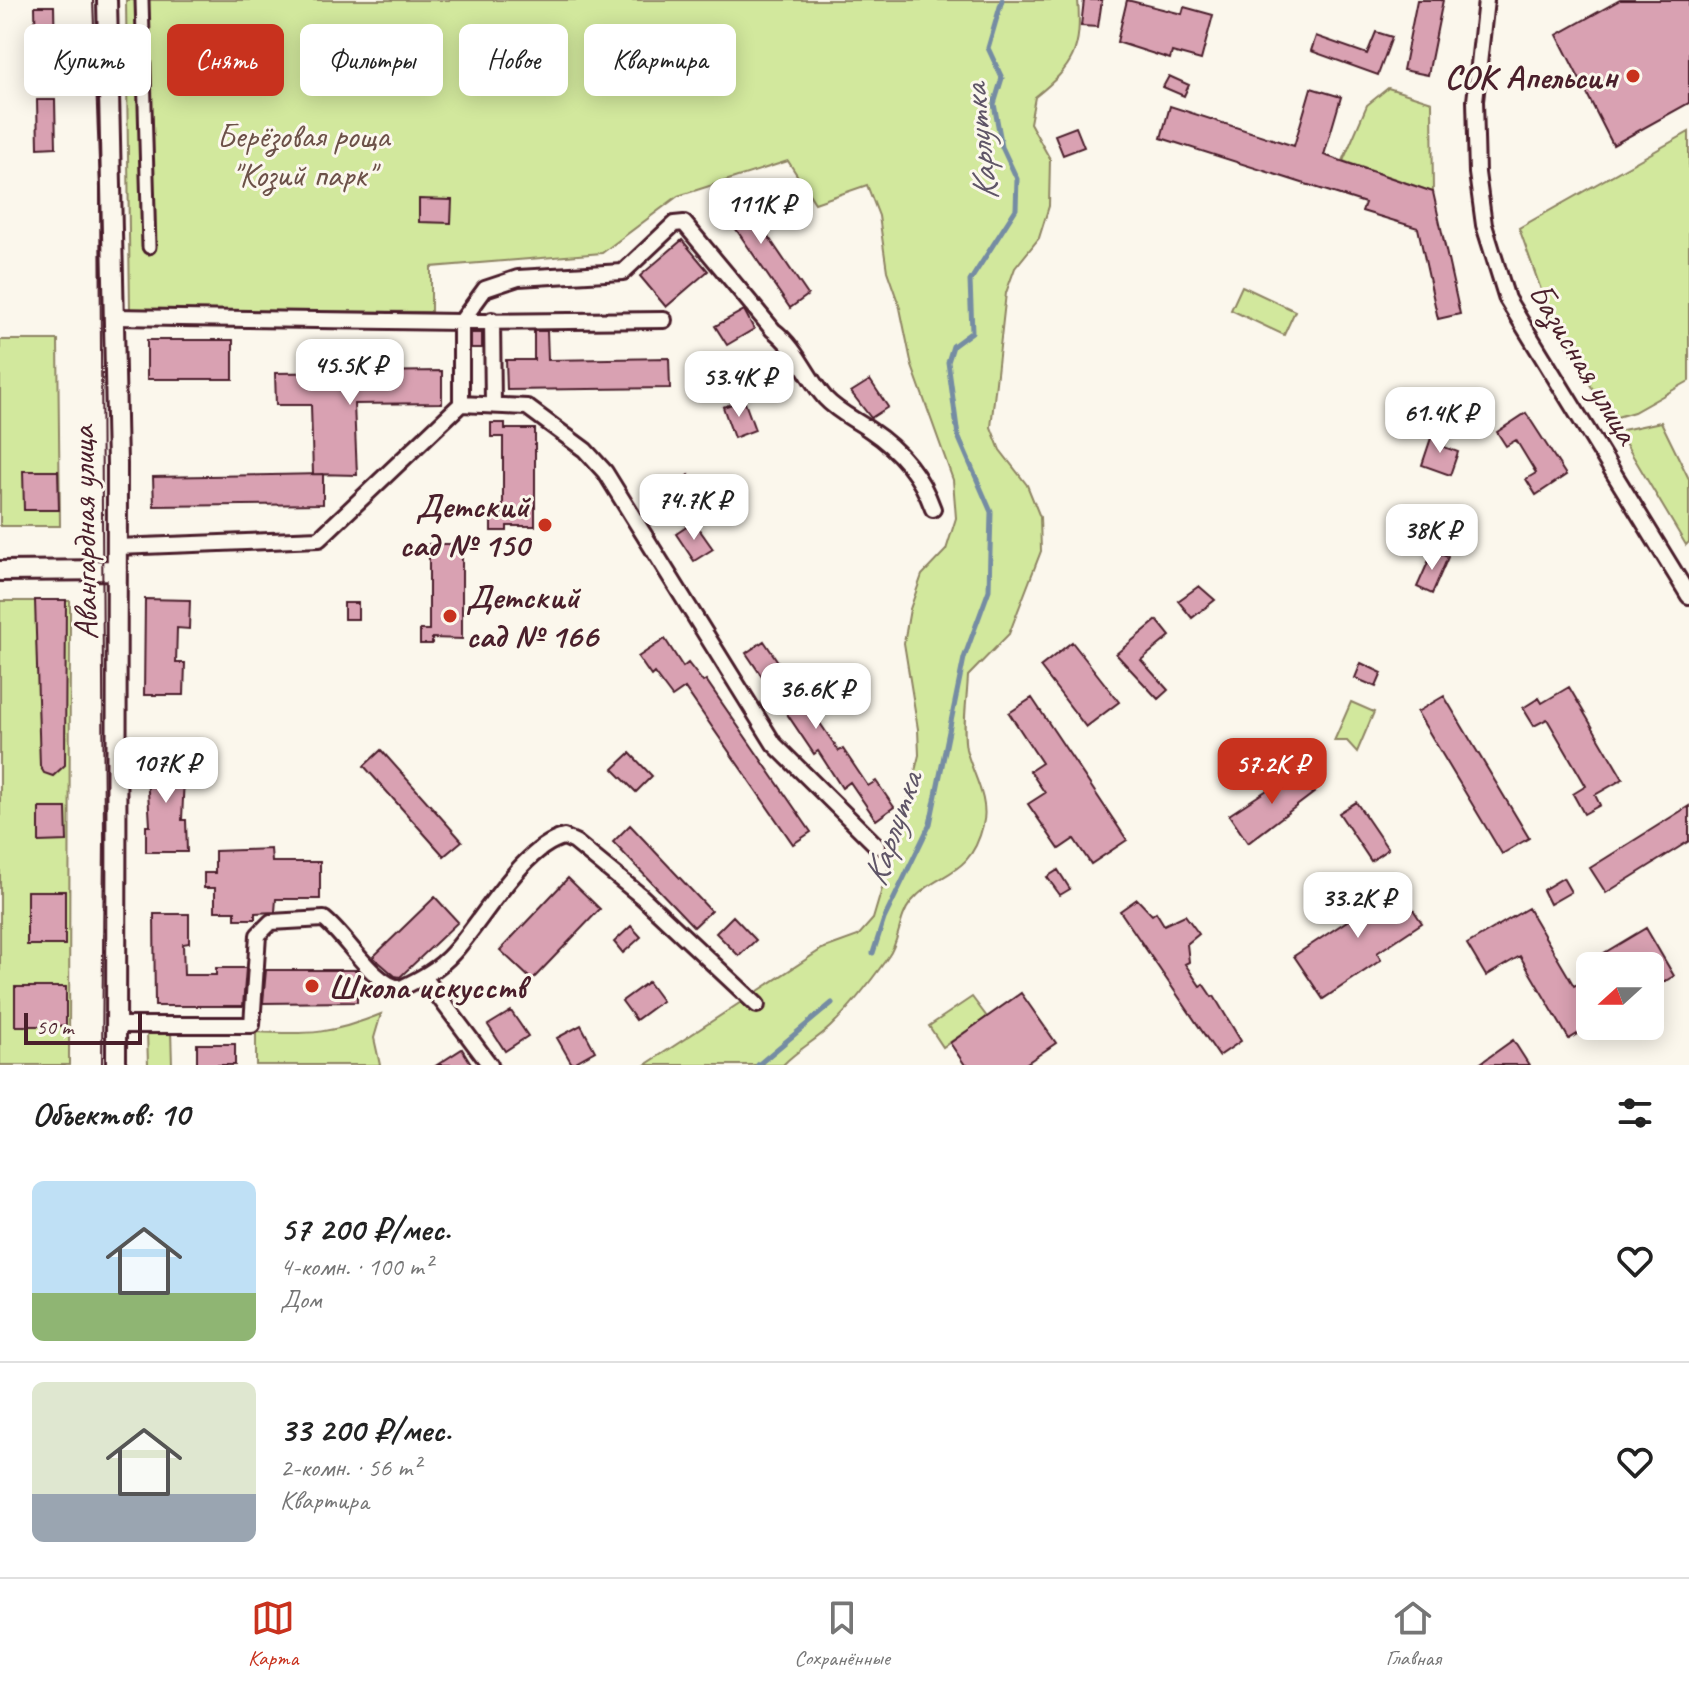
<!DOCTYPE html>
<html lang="ru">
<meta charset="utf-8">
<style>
body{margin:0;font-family:Caveat,sans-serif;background:#f2f2f2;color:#222;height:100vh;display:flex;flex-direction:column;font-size:30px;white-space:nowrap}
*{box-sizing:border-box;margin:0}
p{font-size:26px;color:#767676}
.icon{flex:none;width:44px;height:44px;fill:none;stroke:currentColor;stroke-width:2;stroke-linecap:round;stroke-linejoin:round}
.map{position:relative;height:1065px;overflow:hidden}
.sheet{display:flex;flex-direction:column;background:#fff;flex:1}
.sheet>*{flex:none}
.hud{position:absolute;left:24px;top:24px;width:800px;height:72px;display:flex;gap:16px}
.needle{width:52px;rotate:249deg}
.controls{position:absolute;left:1576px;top:952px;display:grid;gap:16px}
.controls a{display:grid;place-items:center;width:88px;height:88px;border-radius:12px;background:#fff;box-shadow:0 4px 20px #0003;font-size:40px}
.scale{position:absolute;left:24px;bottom:20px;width:118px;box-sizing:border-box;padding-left:8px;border:4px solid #4a1f2b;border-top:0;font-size:22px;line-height:28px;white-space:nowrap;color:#4a1f2b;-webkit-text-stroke:6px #fbf7ec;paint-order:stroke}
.price{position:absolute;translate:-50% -68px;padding:0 18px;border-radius:16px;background:#fff;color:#222;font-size:26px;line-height:52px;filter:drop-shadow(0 2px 4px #0008)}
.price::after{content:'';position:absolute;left:50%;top:48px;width:24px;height:18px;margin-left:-12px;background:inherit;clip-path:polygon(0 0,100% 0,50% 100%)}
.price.selected{background:#c8321e;color:#fff}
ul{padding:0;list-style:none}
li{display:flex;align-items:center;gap:24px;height:200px;padding:0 32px}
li+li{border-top:2px solid #e0e0e0}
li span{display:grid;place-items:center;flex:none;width:224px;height:160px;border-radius:12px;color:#555}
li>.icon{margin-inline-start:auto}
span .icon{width:96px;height:96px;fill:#fffc;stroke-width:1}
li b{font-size:34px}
h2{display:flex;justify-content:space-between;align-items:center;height:96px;padding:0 32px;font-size:34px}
.chip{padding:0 28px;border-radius:12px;background:#fff;box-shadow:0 4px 20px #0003;font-size:28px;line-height:72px}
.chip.selected{background:#c8321e;color:#fff}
.menu{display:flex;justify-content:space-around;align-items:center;height:112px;border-top:2px solid #e0e0e0;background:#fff;font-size:22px;color:#767676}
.menu a{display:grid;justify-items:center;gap:4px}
.menu .selected{color:#c8321e}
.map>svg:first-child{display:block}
.green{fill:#d2e89d;stroke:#8e8464;stroke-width:2}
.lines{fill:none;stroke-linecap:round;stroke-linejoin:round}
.stream{stroke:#758ca3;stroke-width:5}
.building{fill:#d9a1b2;stroke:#4a1f2b;stroke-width:2}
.pedestrian-casing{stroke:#4a1f2b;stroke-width:17}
.minor-casing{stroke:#4a1f2b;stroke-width:20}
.tertiary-casing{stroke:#4a1f2b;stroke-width:24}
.pedestrian{stroke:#fbf7ec;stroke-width:11}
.minor{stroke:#fbf7ec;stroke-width:14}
.tertiary{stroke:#fbf7ec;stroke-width:18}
.tram{stroke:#4a1f2b;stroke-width:2}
.poi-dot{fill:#c8321e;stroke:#fbf7ec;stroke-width:3}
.labels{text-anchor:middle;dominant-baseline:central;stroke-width:6;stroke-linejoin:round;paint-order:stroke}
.poi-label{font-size:34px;font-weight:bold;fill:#4a1f2b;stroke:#fbf7ec;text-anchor:end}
.park-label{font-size:34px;fill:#6c5148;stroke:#fbf7ec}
.street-label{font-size:34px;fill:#4a1f2b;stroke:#fbf7ec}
.water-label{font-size:36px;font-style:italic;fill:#5f5567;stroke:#fbf7ec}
</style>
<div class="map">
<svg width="1689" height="1065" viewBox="0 0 1689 1065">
<rect width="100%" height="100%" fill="#fbf7ec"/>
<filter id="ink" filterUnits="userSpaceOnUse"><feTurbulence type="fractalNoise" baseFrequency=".0125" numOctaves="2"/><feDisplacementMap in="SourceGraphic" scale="16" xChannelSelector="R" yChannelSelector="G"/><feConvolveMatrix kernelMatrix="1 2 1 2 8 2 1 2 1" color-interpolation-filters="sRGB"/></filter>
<g filter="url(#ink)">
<!-- green -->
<path class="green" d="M126 0H1078C1082 50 1074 66 1035 97L1030 123 1050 159 1049 206 1039 238 1015 268 1006 293 991 427 1000 450 1027 485 1040 517 1041 551 1009 634 968 676C967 699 962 728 966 749 972 773 990 800 983 825 970 879 938 870 911 902 898 918 900 941 888 957 871 981 851 1007 830 1027 815 1041 797 1050 783 1065H645L822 949 858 936 873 919 906 808 919 755 918 729 904 643 910 609 922 575 946 550 956 518 953 480 912 366 900 308 887 271 879 216 867 185 815 203 788 161 678 196 602 253 431 267V312L130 310Z
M1388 88 1432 102 1433 192 1343 161 1367 105Z
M1689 132V381L1634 412 1610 419 1550 315 1519 228Z
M1242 286 1295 311 1284 335 1231 310Z
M0 340H58L60 526H0Z
M1661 422 1689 479V542L1686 545 1618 431Z
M0 601H70L69 1065H0Z
M1351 702 1374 712 1357 752 1347 741H1334Z
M972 997 987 1017 943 1047 929 1026Z
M381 1014 374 1038 380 1065H256V1032C309 1035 332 1034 381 1014Z
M171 1030 172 1065H148L147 1031Z"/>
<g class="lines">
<!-- stream -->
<path class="stream" d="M873 953 884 919 930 824 964 658 989 590 991 512 958 436 948 362 953 346 972 332 970 281 1016 209 1017 179 1002 147 994 104 1002 78 988 48 1002 0
M758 1065 832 1003"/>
</g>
<!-- building -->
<path class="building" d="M1084 0H1102L1098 27 1081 26Z
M1127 0 1182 14 1184 7 1213 15 1201 60 1172 52 1170 59 1117 42Z
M1417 0H1443L1428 75 1403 70Z
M1620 0H1689V103L1613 145 1557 35Z
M35 6H54L55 53 36 54Z
M228 31 251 32 249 64 226 63Z
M1376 32 1392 37 1378 75 1311 51 1316 36 1367 54Z
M1169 76 1189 85 1184 96 1163 87Z
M1311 88 1341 97 1324 155 1433 192 1460 314 1438 319 1418 228 1362 211 1365 203 1161 138 1170 106 1294 146Z
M37 100H55L56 147 38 148Z
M1076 127 1084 147 1063 155 1055 135Z
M733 185 808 295 790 308 714 197Z
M419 199 452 200 451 223 419 222Z
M682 240 708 271 666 307 640 276Z
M744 310 754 329 727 345 715 326Z
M534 331H547L548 360 669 358 670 388 507 390 506 360H534Z
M471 333H482V348H471Z
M147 340H233V379H147Z
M442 371V403L354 404 357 475 313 474 311 405H276L275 373Z
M870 380 888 407 871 418 851 392Z
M744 400 755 430 734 438 723 407Z
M1526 413 1566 475 1536 495 1526 479 1536 473 1516 440 1506 446 1497 432Z
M491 423H505V429H535V526H507V531H491V517H503V437H491Z
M1433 432 1448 437 1444 447 1458 452 1450 475 1422 465Z
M23 471H58L59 510H24Z
M323 474V504L154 506 153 477Z
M689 475 707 501 688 514 670 487Z
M694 522 713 549 694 561 676 534Z
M429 544H462V639L432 638V644H420V630H429Z
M1433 551 1448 557 1432 594 1417 587Z
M1199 586 1215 600 1192 618 1178 601Z
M145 599 190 600 189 629 177 628 176 663H185L184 695H144Z
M35 600H66L65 765 53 776 44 773 40 766Z
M344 603H358V619H344Z
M1157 620 1170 636 1141 660 1168 690 1158 699 1116 654Z
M665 639 683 667 688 663 703 682 706 680 811 832 793 844 685 688 672 697 654 673 651 676 638 657Z
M764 641 839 751 843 749 868 786 876 781 894 807 876 820 850 782 842 788 818 751 814 754 746 653Z
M1072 642 1119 702 1086 727 1040 667Z
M1361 663 1382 673 1376 687 1355 678Z
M1569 687 1623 779 1595 795 1600 805 1584 814 1573 794 1586 786 1547 719 1534 726 1523 708 1539 698 1542 703Z
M1444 696 1529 838 1502 854 1417 712Z
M1032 698 1127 840 1091 864 1074 839 1059 849 1028 804 1045 793 1030 771 1042 763 1009 713Z
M381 750 462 841 444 856 364 766Z
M630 753 652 776 636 792 613 769Z
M146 756H185L182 820H186L187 852H146V826H150Z
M1299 769 1315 792 1248 843 1229 815Z
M1356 802 1388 849 1371 861 1339 813Z
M1689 806V841L1606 893 1590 868Z
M39 808H66L67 841 39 842Z
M630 825 711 911 694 927 613 842Z
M271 849 272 862H320V899H276L275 912 255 913V919H235V911H215V888H204V873H215V851Z
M1058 870 1070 889 1060 895 1047 877Z
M568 878 600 909 532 980 500 950Z
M1563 878 1571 892 1550 904 1543 890Z
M1394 881 1422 923 1377 953 1381 960 1323 999 1294 956 1353 917 1349 911Z
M27 891H65V945H27Z
M435 897 458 922 400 977 395 976 373 957Z
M1137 899 1152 915 1156 912 1164 925 1185 915 1199 934 1187 944 1189 962 1185 964 1200 986 1203 984 1212 997 1214 996 1241 1041 1219 1056 1120 911Z
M1528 908 1574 986 1590 977V1026L1569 1039 1520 956 1486 976 1467 944Z
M154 914H189V943L183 944 184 975H216V968H246L243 1006H155Z
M733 916 756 940 739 956 716 933Z
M631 926 641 937 623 953 614 942Z
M1646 928 1674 976 1650 990V966H1612L1604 953Z
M266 970H357V1002L263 1003Z
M648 982 662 1001 636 1020 622 1001Z
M15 987H66V1026H15Z
M1021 993 1056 1043 1024 1065H965L950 1043Z
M511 1011 528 1036 505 1051 488 1025Z
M581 1025 595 1051 572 1064 557 1038Z
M1513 1040 1529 1065H1478Z
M197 1044H235V1065H197Z
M462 1049 472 1065H437Z"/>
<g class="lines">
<!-- pedestrian casing -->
<g class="pedestrian-casing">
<path id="pedestrian" d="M142 0 149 247"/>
</g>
<!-- minor casing -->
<g class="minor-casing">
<path id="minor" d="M1486 0 1475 101 1477 173 1484 225 1507 299 1689 596
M113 317 461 322 664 320
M492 320 493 404
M117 547 319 539 461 404
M877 846 774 744 605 472 585 450 527 407 461 404V322L485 289 518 278 623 272 674 224 684 223 773 330C797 348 806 376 825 398 838 412 854 419 870 430 900 450 921 475 933 509
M424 977 490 1065
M116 1025H252L258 935 271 922 324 919C347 937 374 986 401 988 420 979 439 969 453 953 481 923 523 846 564 837L575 842 641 896 757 1005"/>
</g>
<!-- tertiary casing -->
<g class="tertiary-casing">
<path id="tertiary" d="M107 0 117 464 116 1065
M0 571 117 570"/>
</g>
<!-- pedestrian -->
<use href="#pedestrian" class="pedestrian"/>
<!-- minor -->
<use href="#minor" class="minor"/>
<!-- tertiary -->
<use href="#tertiary" class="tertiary"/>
<!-- tram -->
<path class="tram" d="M93 0 100 188 104 840 102 1065"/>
</g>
</g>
<!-- markers -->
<g class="poi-dot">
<circle cx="1633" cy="76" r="8"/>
<circle cx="545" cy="525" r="8"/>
<circle cx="450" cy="616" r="8"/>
<circle cx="312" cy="986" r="8"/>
</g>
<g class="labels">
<!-- poi labels -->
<g class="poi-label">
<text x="1617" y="76">СОК Апельсин</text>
<text x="529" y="505">Детский<tspan x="529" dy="39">сад № 150</tspan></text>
<text x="466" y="596" text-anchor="start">Детский<tspan x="466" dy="39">сад № 166</tspan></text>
<text x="328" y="986" text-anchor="start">Школа искусств</text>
</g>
<!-- park labels -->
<g class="park-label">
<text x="303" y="135">Берёзовая роща<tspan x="303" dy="39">"Козий парк"</tspan></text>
</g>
<!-- street labels -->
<g class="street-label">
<text transform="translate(1584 363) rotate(59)">Базисная улица</text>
<text transform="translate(84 533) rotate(-91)">Авангардная улица</text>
</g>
<!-- water labels -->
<g class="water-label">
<text transform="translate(980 143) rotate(-96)">Карлутка</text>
<text transform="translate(892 829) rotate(-71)">Карлутка</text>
</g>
</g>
</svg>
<div class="controls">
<a><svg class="needle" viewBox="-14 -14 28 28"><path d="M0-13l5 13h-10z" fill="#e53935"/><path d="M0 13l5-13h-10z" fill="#767676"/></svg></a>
</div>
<div class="scale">50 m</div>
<b class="price" style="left:761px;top:246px">111K ₽</b>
<b class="price" style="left:350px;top:407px">45.5K ₽</b>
<b class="price" style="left:739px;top:419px">53.4K ₽</b>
<b class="price" style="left:1440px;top:455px">61.4K ₽</b>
<b class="price" style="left:694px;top:542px">74.7K ₽</b>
<b class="price" style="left:1432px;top:572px">38K ₽</b>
<b class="price" style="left:816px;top:731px">36.6K ₽</b>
<b class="price" style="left:166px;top:805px">107K ₽</b>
<b class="price selected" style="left:1272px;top:806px">57.2K ₽</b>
<b class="price" style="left:1358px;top:940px">33.2K ₽</b>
<div class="hud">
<a class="chip">Купить</a>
<a class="chip selected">Снять</a>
<a class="chip">Фильтры</a>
<a class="chip">Новое</a>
<a class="chip">Квартира</a>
</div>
</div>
<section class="sheet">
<h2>Объектов: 10<svg class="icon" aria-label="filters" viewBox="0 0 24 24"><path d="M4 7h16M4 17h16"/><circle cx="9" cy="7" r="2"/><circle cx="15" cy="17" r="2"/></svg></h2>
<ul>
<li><span style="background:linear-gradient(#bfe0f5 70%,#8fb573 0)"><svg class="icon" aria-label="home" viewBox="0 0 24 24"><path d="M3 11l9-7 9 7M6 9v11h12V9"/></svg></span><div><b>57 200 ₽/мес.</b><p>4-комн. · 100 m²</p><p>Дом</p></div><svg class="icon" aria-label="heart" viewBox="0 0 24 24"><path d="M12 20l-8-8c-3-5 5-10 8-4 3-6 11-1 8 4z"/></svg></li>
<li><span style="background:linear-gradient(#dfe7d0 70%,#9aa5b1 0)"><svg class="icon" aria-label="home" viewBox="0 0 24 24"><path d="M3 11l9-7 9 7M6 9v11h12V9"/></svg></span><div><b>33 200 ₽/мес.</b><p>2-комн. · 56 m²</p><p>Квартира</p></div><svg class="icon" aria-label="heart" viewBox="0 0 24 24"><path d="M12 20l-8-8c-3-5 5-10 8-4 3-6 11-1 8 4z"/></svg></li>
</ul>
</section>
<nav class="menu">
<a class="selected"><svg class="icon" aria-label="map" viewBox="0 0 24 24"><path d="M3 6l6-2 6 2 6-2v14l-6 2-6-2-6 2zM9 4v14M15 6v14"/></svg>Карта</a>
<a><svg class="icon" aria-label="saved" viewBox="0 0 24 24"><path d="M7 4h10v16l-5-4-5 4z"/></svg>Сохранённые</a>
<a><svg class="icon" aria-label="home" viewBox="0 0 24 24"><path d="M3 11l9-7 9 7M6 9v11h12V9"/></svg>Главная</a>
</nav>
